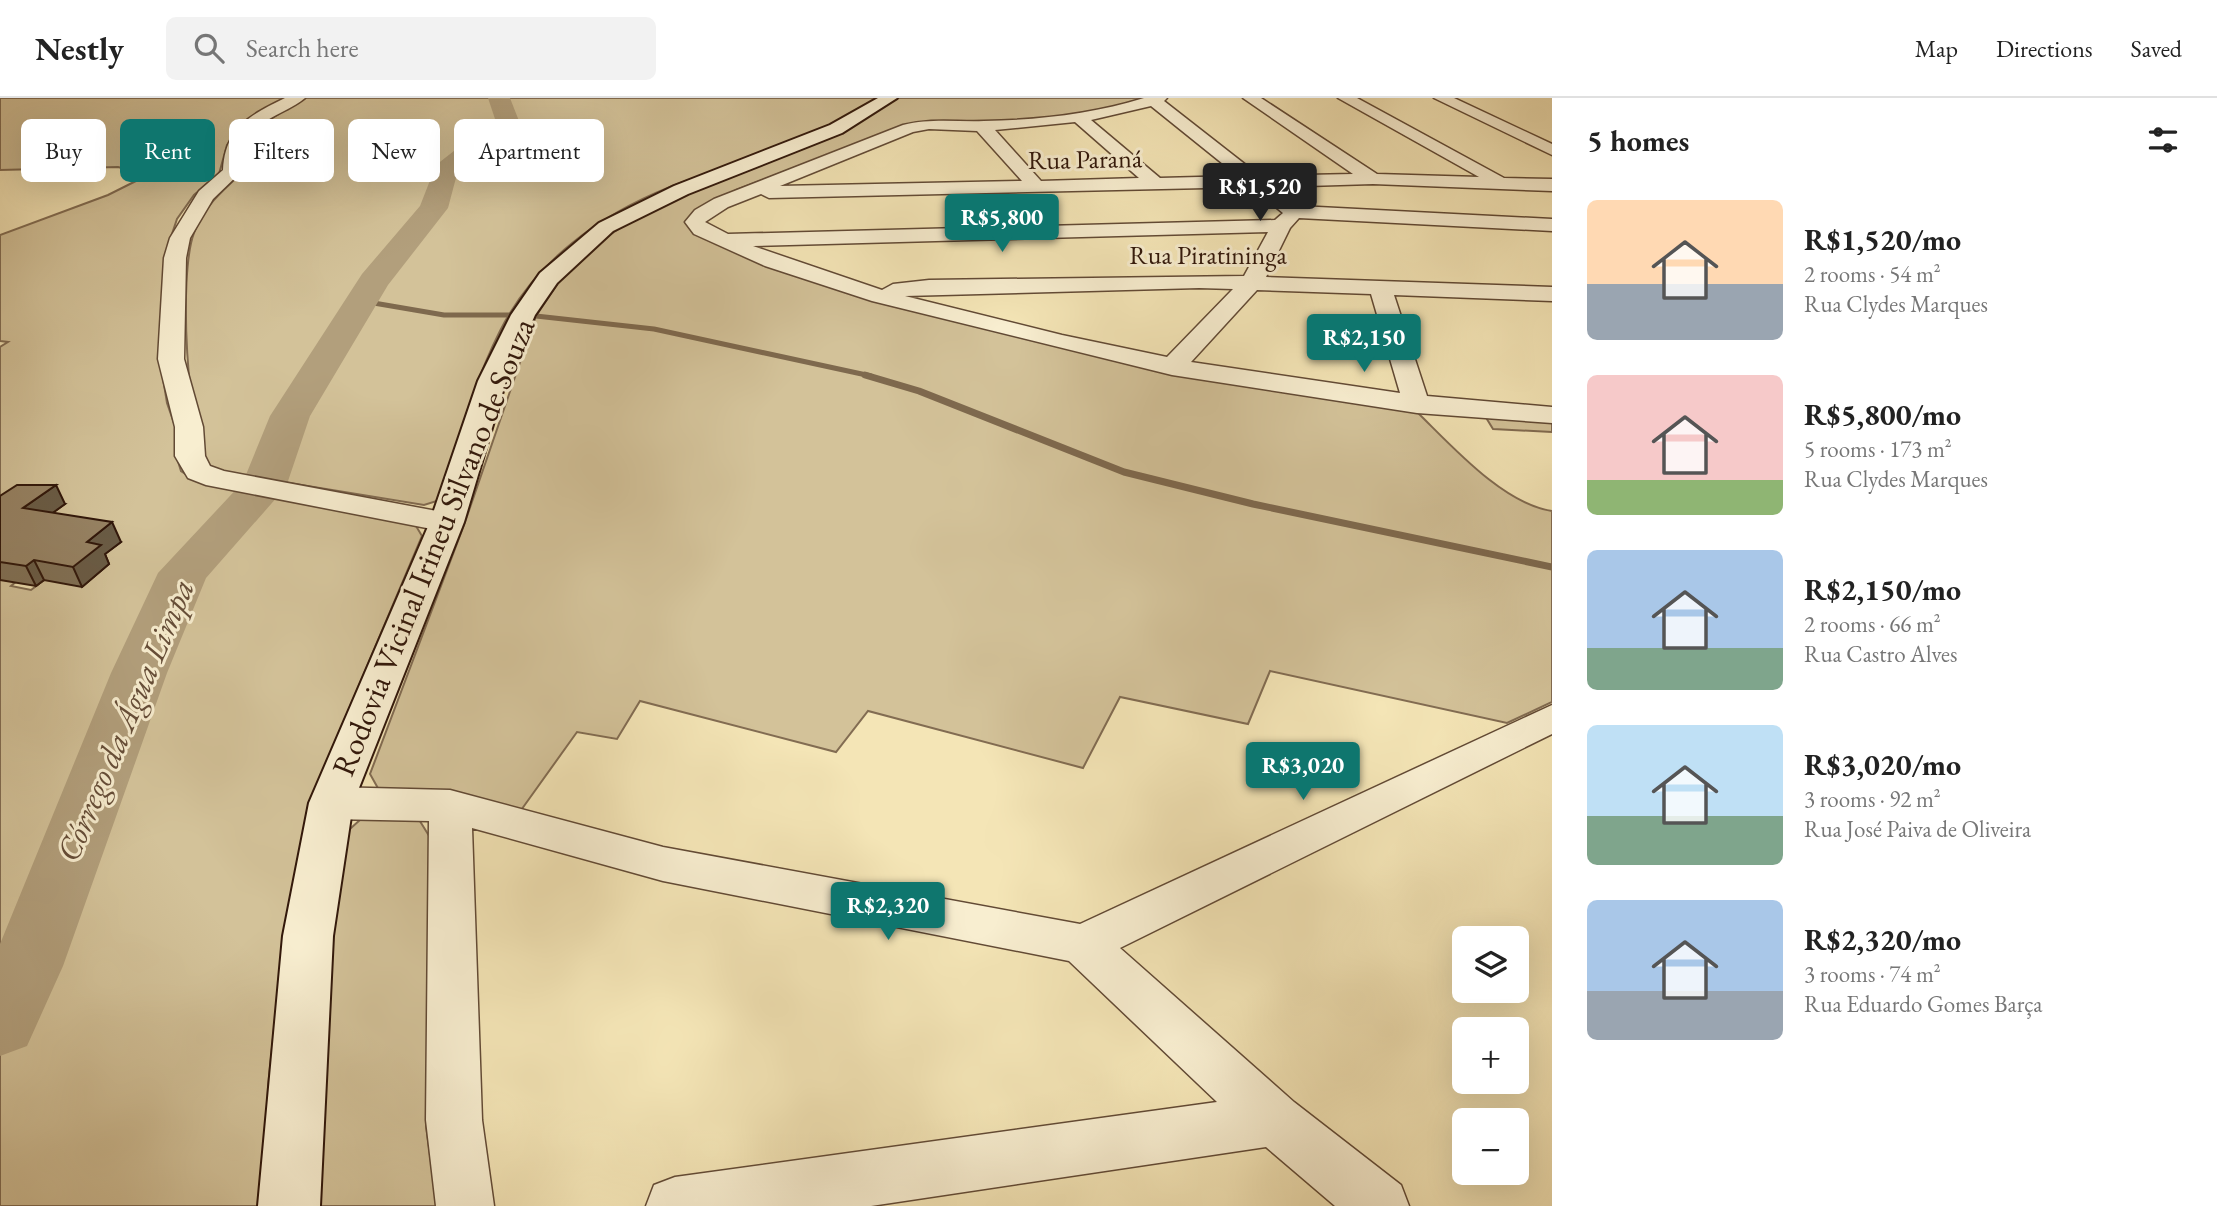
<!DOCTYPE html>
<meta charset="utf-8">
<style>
body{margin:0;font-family:"EB Garamond",serif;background:#f2f2f2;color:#222;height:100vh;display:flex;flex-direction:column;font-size:26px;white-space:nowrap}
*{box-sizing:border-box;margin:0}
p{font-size:23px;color:#767676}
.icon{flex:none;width:38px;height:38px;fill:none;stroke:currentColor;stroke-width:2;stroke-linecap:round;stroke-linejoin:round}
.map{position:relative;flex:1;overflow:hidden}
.sheet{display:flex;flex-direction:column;background:#fff;width:665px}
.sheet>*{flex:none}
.guide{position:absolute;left:21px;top:21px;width:665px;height:63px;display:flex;gap:14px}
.tools{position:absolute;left:1452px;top:828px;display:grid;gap:14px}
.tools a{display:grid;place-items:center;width:77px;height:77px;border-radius:10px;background:#fff;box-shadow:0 7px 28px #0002;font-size:35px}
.price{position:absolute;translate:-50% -60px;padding:0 16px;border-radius:7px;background:#0f766e;color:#fff;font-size:23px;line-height:46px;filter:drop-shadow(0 2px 4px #0008)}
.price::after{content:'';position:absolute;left:50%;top:42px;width:21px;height:16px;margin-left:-10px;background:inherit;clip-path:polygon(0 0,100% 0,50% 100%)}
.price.current{background:#222;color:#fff}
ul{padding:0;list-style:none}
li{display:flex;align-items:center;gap:21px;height:175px;padding:0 35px}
li span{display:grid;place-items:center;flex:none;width:196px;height:140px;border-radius:10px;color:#555}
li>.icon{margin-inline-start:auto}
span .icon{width:84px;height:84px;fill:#fffc;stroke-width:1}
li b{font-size:30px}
h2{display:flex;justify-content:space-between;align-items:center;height:84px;padding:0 35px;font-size:30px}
.pill{padding:0 24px;border-radius:10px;background:#fff;box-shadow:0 7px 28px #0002;font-size:24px;line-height:63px}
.pill.current{background:#0f766e;color:#fff}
header{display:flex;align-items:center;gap:42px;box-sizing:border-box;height:98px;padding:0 35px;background:#fff;border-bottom:2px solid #e0e0e0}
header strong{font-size:33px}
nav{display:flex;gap:38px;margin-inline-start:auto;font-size:24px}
.search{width:490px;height:63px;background:#f2f2f2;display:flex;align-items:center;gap:18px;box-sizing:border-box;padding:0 24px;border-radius:10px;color:#767676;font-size:26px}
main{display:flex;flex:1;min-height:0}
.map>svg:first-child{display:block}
.green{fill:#d3c299;stroke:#826c52;stroke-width:2}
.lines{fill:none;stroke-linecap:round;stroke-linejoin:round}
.stream-far1{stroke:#7e694e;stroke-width:5}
.stream{stroke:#7e694e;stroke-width:7}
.river{fill:#b29f7c;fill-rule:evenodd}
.street-casing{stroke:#624a35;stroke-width:3}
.secondary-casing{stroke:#31170a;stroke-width:4}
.street{fill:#f8eed0;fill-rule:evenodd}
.secondary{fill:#f8eed0;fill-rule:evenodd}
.wall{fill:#817055;stroke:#31170a;stroke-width:2}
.shaded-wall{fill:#695b45;stroke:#31170a;stroke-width:2}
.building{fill:#968263;stroke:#31170a;stroke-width:2}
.labels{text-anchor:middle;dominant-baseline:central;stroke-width:6;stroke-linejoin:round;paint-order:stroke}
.far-street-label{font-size:26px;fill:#31170a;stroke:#f8eed0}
.street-label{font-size:32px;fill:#31170a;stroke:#f8eed0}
.water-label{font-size:33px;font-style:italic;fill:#654d38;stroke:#f8eed0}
</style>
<header>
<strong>Nestly</strong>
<div class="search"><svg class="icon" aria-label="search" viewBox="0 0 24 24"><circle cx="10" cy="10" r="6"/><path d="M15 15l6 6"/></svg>Search here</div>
<nav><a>Map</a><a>Directions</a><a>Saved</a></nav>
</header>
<main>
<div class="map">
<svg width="1552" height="1108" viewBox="0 0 1552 1108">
<rect width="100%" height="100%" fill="#f4e5b6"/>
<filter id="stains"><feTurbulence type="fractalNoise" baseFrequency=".00286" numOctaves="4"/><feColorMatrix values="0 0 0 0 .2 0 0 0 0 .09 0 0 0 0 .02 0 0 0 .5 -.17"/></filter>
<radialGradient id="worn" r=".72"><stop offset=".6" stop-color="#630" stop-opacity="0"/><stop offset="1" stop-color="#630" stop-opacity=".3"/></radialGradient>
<!-- green -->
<path class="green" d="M0 0H290L240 30 227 47 219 76 194 97 177 121 170 142 160 262 167 305 176 331 177 360 181 373 195 382 413 423 422 438 308 708 283 844 268 988 264 1108H0V474L23 478 11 488 31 492 44 482 0 431V249L8 244 0 243V137L108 97 148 77 118 69 0 72Z
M304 0H880C847 18 815 37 781 51 745 66 706 74 670 89 600 117 535 163 500 233 473 286 458 345 440 402L424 407 209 372C187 335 178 177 194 135 203 109 224 91 244 73V45L258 29Z
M898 0H1150L1117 10 1037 23 906 27 736 92 688 123 854 196 1417 314C1451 347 1503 406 1552 413V604L1507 625 1270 573 1248 626 1120 599 1083 670 868 613 836 654 640 603 617 641 577 634 519 715 379 692 370 676 464 427 536 218 560 182 591 149 657 106 844 32Z
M1485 318 1552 323V334L1493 331Z
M418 720 431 741 426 1028 437 1108H311L340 740 361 721Z"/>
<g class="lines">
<!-- stream-far1 -->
<path class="stream-far1" d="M362 203 444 217H509
M536 218 654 231 871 278"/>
<!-- stream -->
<path class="stream" d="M865 277 919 293 1124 374 1253 406 1552 469"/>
<!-- river -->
<path class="river" d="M488 0H510L519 23 457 76 448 110 388 187 310 318 286 389 206 480 167 575 63 868 27 948 0 958V846L111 575 158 475 243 384 270 318 362 176 420 108 436 67 495 21Z"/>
<!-- street casing -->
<g class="street-casing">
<path id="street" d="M285 0H305C299 5 293 8 286 12 254 28 242 37 241 74L213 101 190 140 186 160 184 261 203 329 205 358 210 368 224 373 458 417 463 424 458 431 447 434 206 387 188 380 175 358V329L158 261 164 160 170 140 199 93 223 72C225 30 250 17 285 0Z
M1144 0H1167L1164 3 1260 78 1353 76 1243 0H1261L1377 76 1479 79 1338 0H1357L1504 80 1552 81V93L1373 86 1274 89 1299 108 1552 121V133L1299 120 1290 130 1266 179 1552 189V203L1394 197 1427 298 1552 309V325L1417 315 1172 277 872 203 765 168 694 136 685 124 695 112 714 101 903 27C931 20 956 24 984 23 1038 22 1093 16 1144 0ZM1151 8 1238 78 1160 80 1091 22ZM1075 24 1139 80 1041 83 995 32ZM929 31 977 33 1022 83 780 88 913 34ZM1251 89 1283 115 1275 122 728 136 705 124 728 109 761 96 769 100ZM1268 134 1244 178 929 182 893 186 882 192 753 148ZM1199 190 1233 191 1167 259 1062 237 905 198ZM1257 192 1371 196 1400 295 1191 264Z
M1434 0H1454L1552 46V57Z
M1552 607V636L1120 850 1294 1004 1401 1087 1409 1108H1335L1266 1049 871 1108H646L654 1087 675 1079 1217 1004 1069 863 663 783 472 730 482 1022 494 1108H436L426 1022 429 723 331 721 316 716 310 705 316 694 331 689 450 692 663 749 1080 826Z"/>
</g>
<!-- secondary casing -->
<g class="secondary-casing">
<path id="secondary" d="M878 0H897L842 35 688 96 613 133 557 185 535 217 506 283 464 424 353 705 333 838 320 1108H258L283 838 309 705 430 424 478 283 511 217 540 175 599 125 674 88 830 27Z"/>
</g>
<!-- street -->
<use href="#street" class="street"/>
<!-- secondary -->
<use href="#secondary" class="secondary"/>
</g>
<!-- wall -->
<path class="wall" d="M0 398 65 406 52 415 121 444 105 456 109 466 82 489 44 482 36 488 0 482Z"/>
<!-- shaded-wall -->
<path class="shaded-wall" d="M56 387 65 406 32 430 23 410Z
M112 424 121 444 105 456 109 466 82 489 73 469 87 444Z
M34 462 44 482 36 488 26 468Z"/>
<!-- building -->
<path class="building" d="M17 387H56L23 410 112 424 87 444 101 447 73 469 34 462 26 468 0 464V398Z"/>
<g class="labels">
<!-- far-street labels -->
<g class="far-street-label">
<text transform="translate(1085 61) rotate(-1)">Rua Paraná</text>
<text x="1208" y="157">Rua Piratininga</text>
</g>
<!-- street labels -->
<g class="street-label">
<text transform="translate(433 449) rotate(-68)">Rodovia Vicinal Irineu Silvano de Souza</text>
</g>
<!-- water labels -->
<g class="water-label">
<text transform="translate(125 622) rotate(-67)">Córrego da Água Limpa</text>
</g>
</g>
<rect width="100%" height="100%" filter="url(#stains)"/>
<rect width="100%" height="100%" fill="url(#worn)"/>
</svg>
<div class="tools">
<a><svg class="icon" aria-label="layers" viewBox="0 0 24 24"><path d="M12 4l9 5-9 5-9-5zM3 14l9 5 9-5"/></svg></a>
<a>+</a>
<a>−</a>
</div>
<b class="price current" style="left:1260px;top:125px">R$1,520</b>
<b class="price" style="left:1002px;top:156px">R$5,800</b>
<b class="price" style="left:1364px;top:276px">R$2,150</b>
<b class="price" style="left:1303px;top:704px">R$3,020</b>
<b class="price" style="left:888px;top:844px">R$2,320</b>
<div class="guide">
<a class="pill">Buy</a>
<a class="pill current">Rent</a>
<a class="pill">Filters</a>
<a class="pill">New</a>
<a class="pill">Apartment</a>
</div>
</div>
<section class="sheet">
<h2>5 homes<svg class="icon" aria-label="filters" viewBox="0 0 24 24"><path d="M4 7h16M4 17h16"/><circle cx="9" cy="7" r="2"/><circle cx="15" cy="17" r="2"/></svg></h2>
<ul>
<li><span style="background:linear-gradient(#ffd9b3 60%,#9aa5b1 0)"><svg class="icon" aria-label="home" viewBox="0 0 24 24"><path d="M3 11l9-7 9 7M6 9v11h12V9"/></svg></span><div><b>R$1,520/mo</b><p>2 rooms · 54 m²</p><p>Rua Clydes Marques</p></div></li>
<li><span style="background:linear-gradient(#f6c9c9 75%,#8fb573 0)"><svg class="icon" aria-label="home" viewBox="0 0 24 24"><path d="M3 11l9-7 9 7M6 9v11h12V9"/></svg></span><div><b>R$5,800/mo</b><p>5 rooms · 173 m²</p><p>Rua Clydes Marques</p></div></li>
<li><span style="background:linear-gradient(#a9c7e8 70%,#7fa58c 0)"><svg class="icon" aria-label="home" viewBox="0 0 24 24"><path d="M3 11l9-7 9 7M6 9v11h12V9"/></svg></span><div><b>R$2,150/mo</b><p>2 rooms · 66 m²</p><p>Rua Castro Alves</p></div></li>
<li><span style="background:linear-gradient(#bfe0f5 65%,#7fa58c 0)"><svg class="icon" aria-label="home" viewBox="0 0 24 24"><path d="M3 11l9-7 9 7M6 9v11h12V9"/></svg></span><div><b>R$3,020/mo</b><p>3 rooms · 92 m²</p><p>Rua José Paiva de Oliveira</p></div></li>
<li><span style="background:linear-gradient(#a9c7e8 65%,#9aa5b1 0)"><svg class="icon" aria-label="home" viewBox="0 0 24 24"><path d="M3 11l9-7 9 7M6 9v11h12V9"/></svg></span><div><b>R$2,320/mo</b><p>3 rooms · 74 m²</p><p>Rua Eduardo Gomes Barça</p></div></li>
</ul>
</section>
</main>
